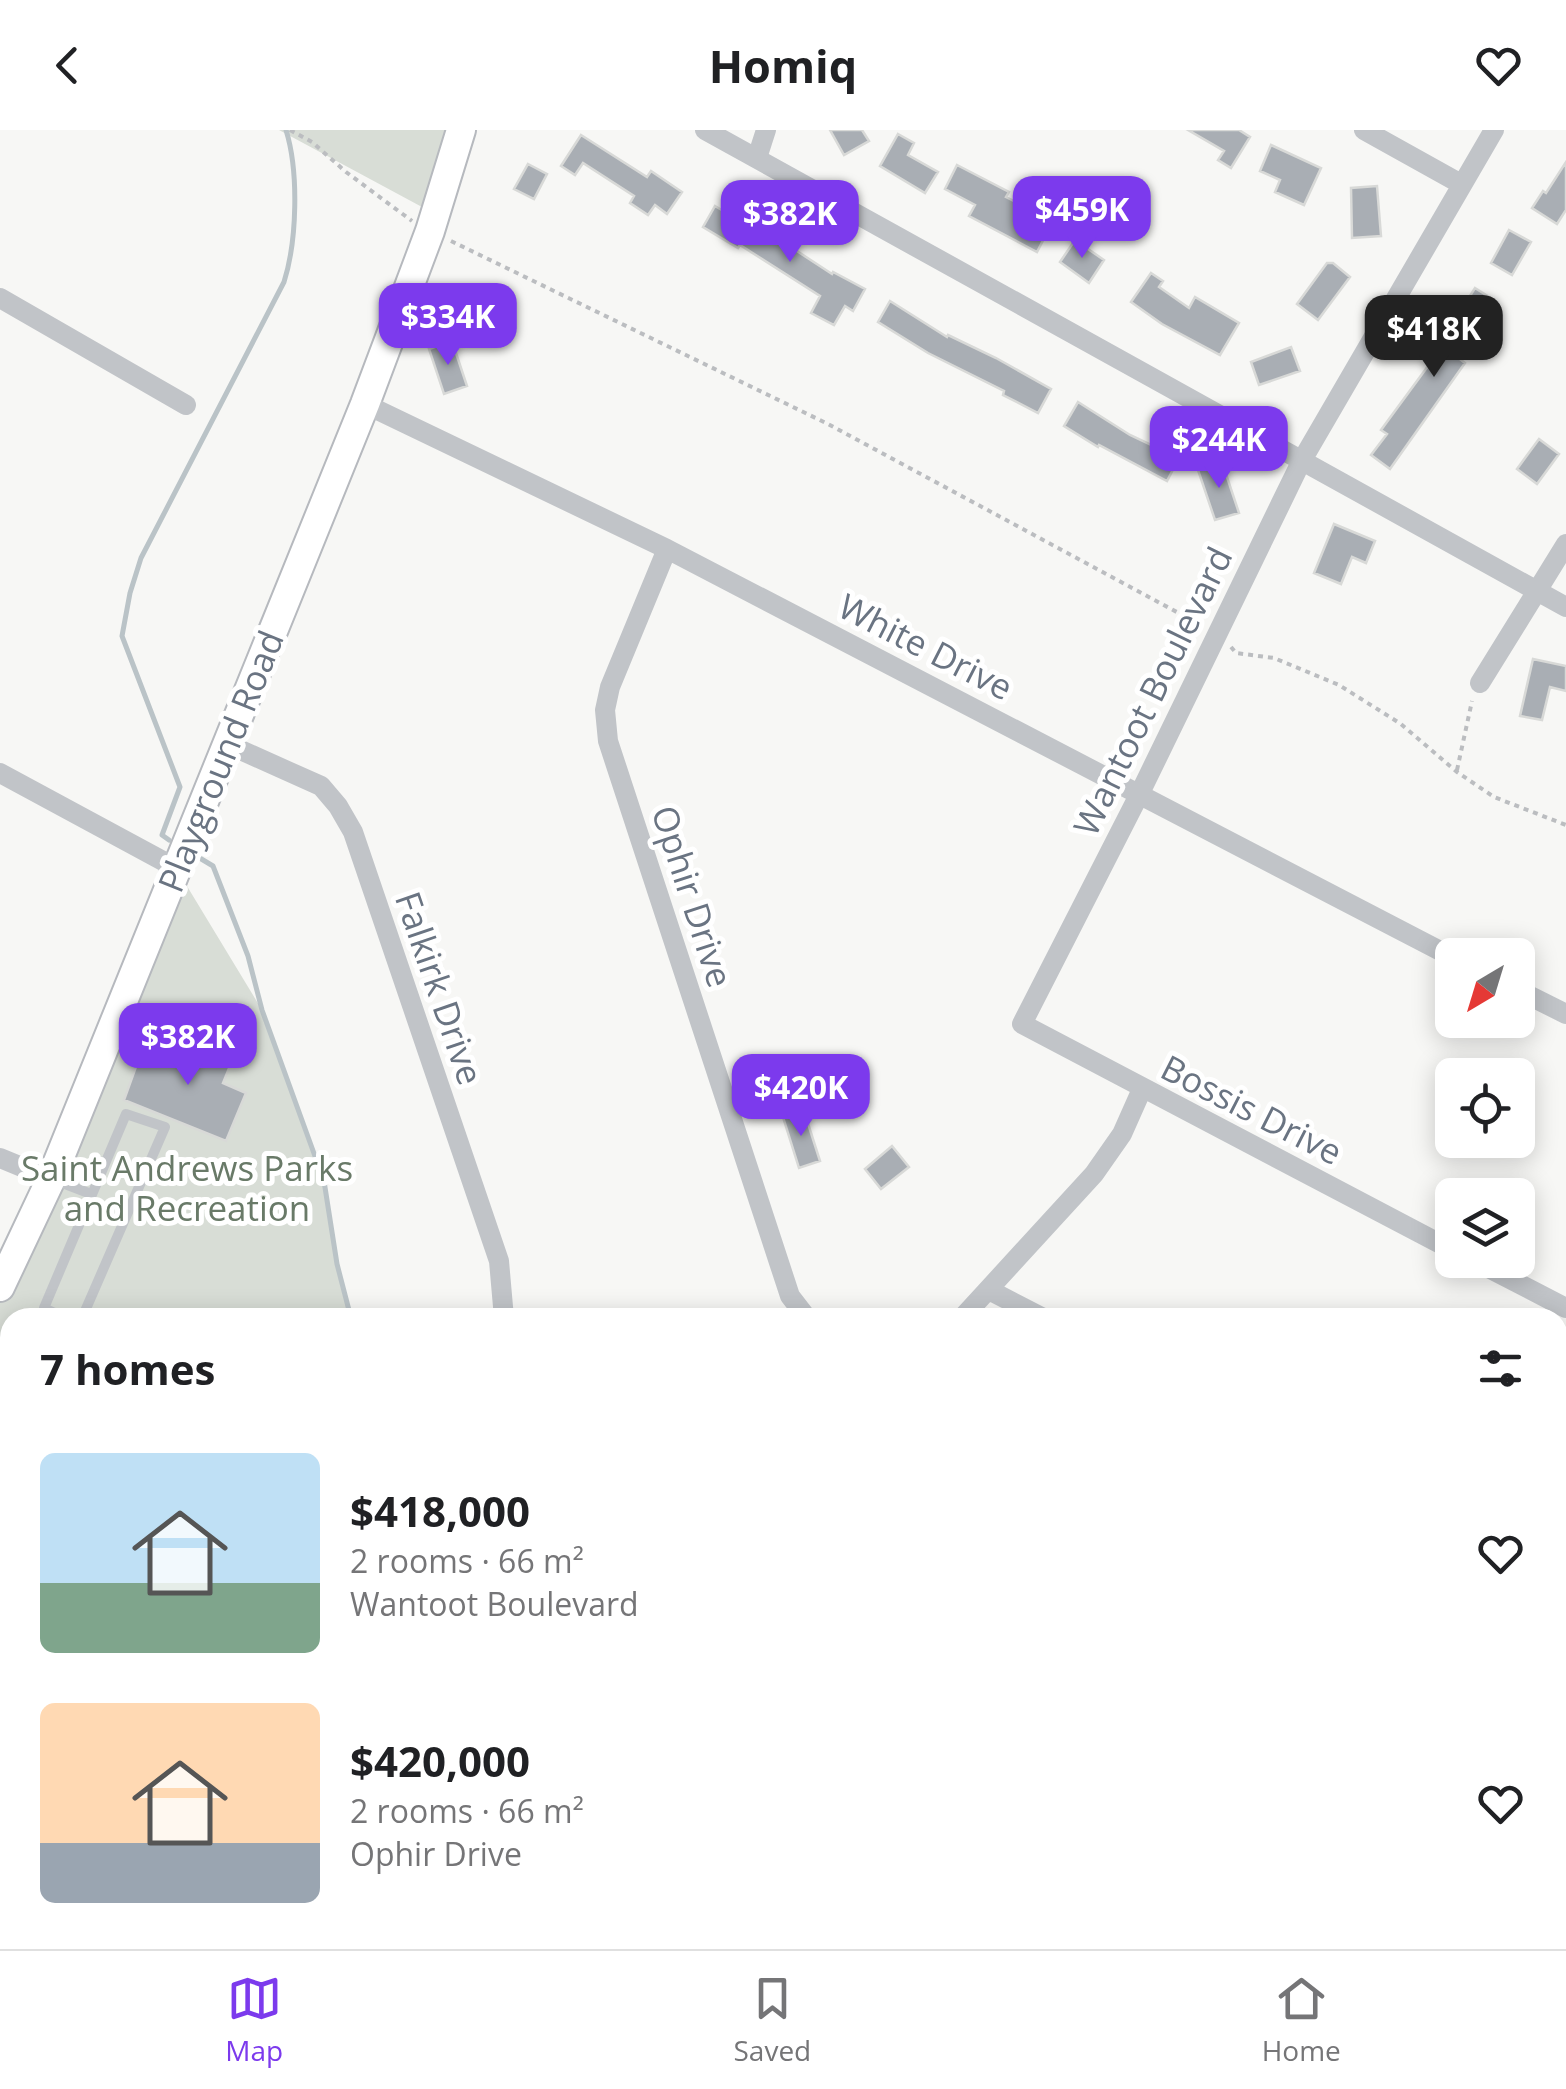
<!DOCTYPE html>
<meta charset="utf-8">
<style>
body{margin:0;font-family:"Open Sans",sans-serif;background:#f6f6f6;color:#202124;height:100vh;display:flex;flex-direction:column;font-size:38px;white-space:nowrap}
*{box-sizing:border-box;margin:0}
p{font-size:32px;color:#757577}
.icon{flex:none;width:55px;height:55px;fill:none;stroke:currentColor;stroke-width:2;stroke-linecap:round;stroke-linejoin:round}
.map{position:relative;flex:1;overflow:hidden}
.drawer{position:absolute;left:0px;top:1178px;width:1568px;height:642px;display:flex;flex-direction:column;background:#fff;border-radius:30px 30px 0 0;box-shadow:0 5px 25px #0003}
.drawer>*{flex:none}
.needle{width:65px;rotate:218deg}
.buttons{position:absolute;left:1435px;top:808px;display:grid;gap:20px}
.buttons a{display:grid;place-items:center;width:100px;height:100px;border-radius:15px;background:#fff;box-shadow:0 5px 25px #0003;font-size:50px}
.price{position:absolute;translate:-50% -85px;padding:0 22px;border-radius:20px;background:#7c3aed;color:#fff;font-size:32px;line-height:65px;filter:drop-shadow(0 2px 5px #0008)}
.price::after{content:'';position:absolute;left:50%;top:60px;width:30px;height:22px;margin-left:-15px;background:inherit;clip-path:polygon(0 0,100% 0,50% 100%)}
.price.active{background:#222;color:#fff}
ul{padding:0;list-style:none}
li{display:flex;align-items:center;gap:30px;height:250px;padding:0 40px}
li span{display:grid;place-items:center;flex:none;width:280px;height:200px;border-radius:15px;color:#555}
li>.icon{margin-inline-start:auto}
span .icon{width:120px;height:120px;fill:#fffc;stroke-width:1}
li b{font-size:42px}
h2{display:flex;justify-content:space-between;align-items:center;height:120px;padding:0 40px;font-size:42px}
header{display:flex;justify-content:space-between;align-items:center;height:130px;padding:0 40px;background:#fff;font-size:45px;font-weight:700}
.menu{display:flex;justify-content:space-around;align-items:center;height:140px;border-top:2px solid #e0e0e0;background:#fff;font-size:28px;color:#757577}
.menu a{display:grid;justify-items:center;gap:5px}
.menu .active{color:#7c3aed}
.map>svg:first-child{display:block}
.green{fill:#d8ddd6}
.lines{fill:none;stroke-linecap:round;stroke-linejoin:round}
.stream{stroke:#bac3c7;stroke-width:5}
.building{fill:#a9aeb4;stroke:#d8d9d7;stroke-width:2.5}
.secondary-casing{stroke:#b6b9be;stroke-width:32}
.path{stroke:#bbbdc0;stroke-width:4;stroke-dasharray:5 5;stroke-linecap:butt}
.lane{stroke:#c1c4c8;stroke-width:10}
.street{stroke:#c1c4c8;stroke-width:20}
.secondary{stroke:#fff;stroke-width:28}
.labels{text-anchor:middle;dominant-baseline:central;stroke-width:10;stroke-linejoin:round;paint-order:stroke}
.street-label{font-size:35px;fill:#6a7482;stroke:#fff}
.park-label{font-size:35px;fill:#697a68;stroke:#fff}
</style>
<header><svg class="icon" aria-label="back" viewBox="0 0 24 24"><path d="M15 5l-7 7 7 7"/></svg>Homiq<svg class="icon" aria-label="heart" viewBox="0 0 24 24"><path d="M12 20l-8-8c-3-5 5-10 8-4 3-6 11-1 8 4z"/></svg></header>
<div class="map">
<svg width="1566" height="1819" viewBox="0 0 1566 1819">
<rect width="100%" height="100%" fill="#f7f7f5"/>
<!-- green -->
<path class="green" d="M279 0H446L422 77Z
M176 738 262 880 324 1051 337 1134 351 1187 10 1188V1810H191L187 1819H0V1157Z"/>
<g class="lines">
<!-- stream -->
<path class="stream" d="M169 710 162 705 180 657 122 506 130 463 141 428 284 152C297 111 299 42 286 0
M198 727 213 736 248 826 262 880 324 1051 337 1134 351 1188
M1131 1810 1132 1819
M193 1819 197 1810"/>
</g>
<!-- building -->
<path class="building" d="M830 0H862L869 11 844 25Z
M1188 0H1239L1250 7 1231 38 1218 30 1224 21Z
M898 4 914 13 908 25 938 42 925 63 880 36Z
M581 5 647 47 651 41 682 62 667 84 655 75 648 85 630 73 634 66 583 33 575 45 561 36Z
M1271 15 1321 38 1304 75 1275 62 1280 50 1260 41Z
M1566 32V80L1557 94 1532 78 1543 61 1546 63Z
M528 34 547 44 534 69 514 59Z
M957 35 1009 62 1006 67 1053 91 1037 122 969 86 975 75 945 59Z
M1377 56 1381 106 1352 108 1351 58Z
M715 76 765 106 768 102 832 144 833 142 865 159 853 181 845 176 834 195 811 183 820 166 740 115 738 118 703 97Z
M1509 100 1531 112 1512 145 1491 133Z
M1075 110 1104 130 1089 153 1060 132Z
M1327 133H1333L1350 147 1318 190 1297 174Z
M1151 143 1163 151 1159 157 1189 178 1195 167 1239 193 1220 225 1162 194 1131 172Z
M1475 158 1497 172 1461 230 1465 233 1390 339 1371 325 1387 304 1381 300 1453 202 1449 199Z
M890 171 947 207 948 205 996 228 1051 259 1038 283 1003 265 1004 261 928 223 878 192Z
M452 211 467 256 444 264 429 219Z
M1291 217 1300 241 1259 255 1251 232Z
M1078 272 1130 305 1179 328 1167 351 1099 315 1098 317 1064 296Z
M1539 309 1559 324 1537 354 1517 339Z
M1222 332 1239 383 1215 390 1198 340Z
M1334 394 1375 411 1366 433 1352 427 1341 454 1314 443Z
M1533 529 1566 536V561L1550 557 1542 590 1520 586Z
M181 907 234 926 223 953 246 963 226 1011 124 970 142 920 171 933Z
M804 981 820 1031 799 1038 783 987Z
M892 1016 909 1037 881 1059 865 1039Z"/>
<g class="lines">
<!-- secondary casing -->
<g class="secondary-casing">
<path id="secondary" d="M0 1157 51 1049 365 274 430 101 461 0"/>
</g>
<!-- path -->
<path class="path" d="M290 0 312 12 346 42 412 91
M451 111 828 294 1199 494
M1231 517 1236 523 1274 528 1339 555 1401 594 1457 642 1494 667 1566 695
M1457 640 1472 571"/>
<!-- lane -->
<path class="lane" d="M52 1049 91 1064
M65 1188 44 1178 126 984 165 997 82 1188
M0 1428 10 1439
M0 1499 10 1511
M0 1529 10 1521
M0 1595 10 1586
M722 1810 738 1819
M163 1819 168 1810
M485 1819 490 1810
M605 1819 607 1810
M975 1819 980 1810"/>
<!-- street -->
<path class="street" d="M705 0 1566 477
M1364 0 1461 54
M757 28 766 0
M0 168 186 275
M365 274 667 419 1452 827
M667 419 610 557 605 580 608 611 790 1166 807 1188
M1480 553 1566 414
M227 614 321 656 338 676 353 702 499 1131 504 1188
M0 643 176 738
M1518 860 1566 884
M0 1028 51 1049
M1452 1120 1022 894 1140 663 1301 332 1494 0
M1473 1130 1566 1178
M989 1160 1043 1188
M962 1188 1094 1044 1122 1004 1142 959
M1558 1449 1566 1454
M1558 1712 1566 1699
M664 1810 684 1819
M1257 1810 1258 1819
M406 1819 411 1810
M1483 1819 1490 1810"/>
<!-- secondary -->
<use href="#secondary" class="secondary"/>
</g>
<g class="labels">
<!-- street labels -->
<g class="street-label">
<text transform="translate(926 516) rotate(27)">White Drive</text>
<text transform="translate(1152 561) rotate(-64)">Wantoot Boulevard</text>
<text transform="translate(220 631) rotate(-68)">Playground Road</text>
<text transform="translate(693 766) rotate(72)">Ophir Drive</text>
<text transform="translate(440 858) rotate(71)">Falkirk Drive</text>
<text transform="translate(1252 979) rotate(27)">Bossis Drive</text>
</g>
<!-- park labels -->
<g class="park-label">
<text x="187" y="1037">Saint Andrews Parks<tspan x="187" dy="40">and Recreation</tspan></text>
</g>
</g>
</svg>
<div class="buttons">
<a><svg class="needle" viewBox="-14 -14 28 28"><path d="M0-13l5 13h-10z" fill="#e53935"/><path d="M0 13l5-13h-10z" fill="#757577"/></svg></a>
<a><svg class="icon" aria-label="locate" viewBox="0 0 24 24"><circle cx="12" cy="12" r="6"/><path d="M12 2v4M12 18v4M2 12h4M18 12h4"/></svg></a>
<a><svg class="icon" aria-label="layers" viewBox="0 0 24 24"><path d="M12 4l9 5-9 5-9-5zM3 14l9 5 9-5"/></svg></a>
</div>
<b class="price" style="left:1082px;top:131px">$459K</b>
<b class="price" style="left:790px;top:135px">$382K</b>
<b class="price" style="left:448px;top:238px">$334K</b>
<b class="price active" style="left:1434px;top:250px">$418K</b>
<b class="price" style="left:1219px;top:361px">$244K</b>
<b class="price" style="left:188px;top:958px">$382K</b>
<b class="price" style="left:801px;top:1009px">$420K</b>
<section class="drawer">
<h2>7 homes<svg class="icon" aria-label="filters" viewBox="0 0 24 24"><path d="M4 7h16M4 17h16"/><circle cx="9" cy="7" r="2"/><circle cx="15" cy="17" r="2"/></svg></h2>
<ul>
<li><span style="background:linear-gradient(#bfe0f5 65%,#7fa58c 0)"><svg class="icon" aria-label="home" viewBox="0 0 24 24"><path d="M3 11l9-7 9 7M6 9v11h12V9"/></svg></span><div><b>$418,000</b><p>2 rooms · 66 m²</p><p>Wantoot Boulevard</p></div><svg class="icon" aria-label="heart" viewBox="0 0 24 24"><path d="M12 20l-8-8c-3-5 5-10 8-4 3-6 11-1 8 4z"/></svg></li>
<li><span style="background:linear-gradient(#ffd9b3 70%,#9aa5b1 0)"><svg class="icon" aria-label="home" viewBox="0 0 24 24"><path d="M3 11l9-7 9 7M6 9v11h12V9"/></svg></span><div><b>$420,000</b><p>2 rooms · 66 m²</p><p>Ophir Drive</p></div><svg class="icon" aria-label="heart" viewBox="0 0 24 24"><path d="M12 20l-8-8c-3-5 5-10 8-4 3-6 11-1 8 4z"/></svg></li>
</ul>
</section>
</div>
<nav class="menu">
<a class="active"><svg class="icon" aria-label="map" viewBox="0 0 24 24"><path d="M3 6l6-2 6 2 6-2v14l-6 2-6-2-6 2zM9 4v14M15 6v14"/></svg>Map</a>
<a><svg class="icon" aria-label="saved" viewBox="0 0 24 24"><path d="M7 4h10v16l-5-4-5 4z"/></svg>Saved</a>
<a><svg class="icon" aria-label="home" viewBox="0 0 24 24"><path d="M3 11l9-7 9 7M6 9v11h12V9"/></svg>Home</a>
</nav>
